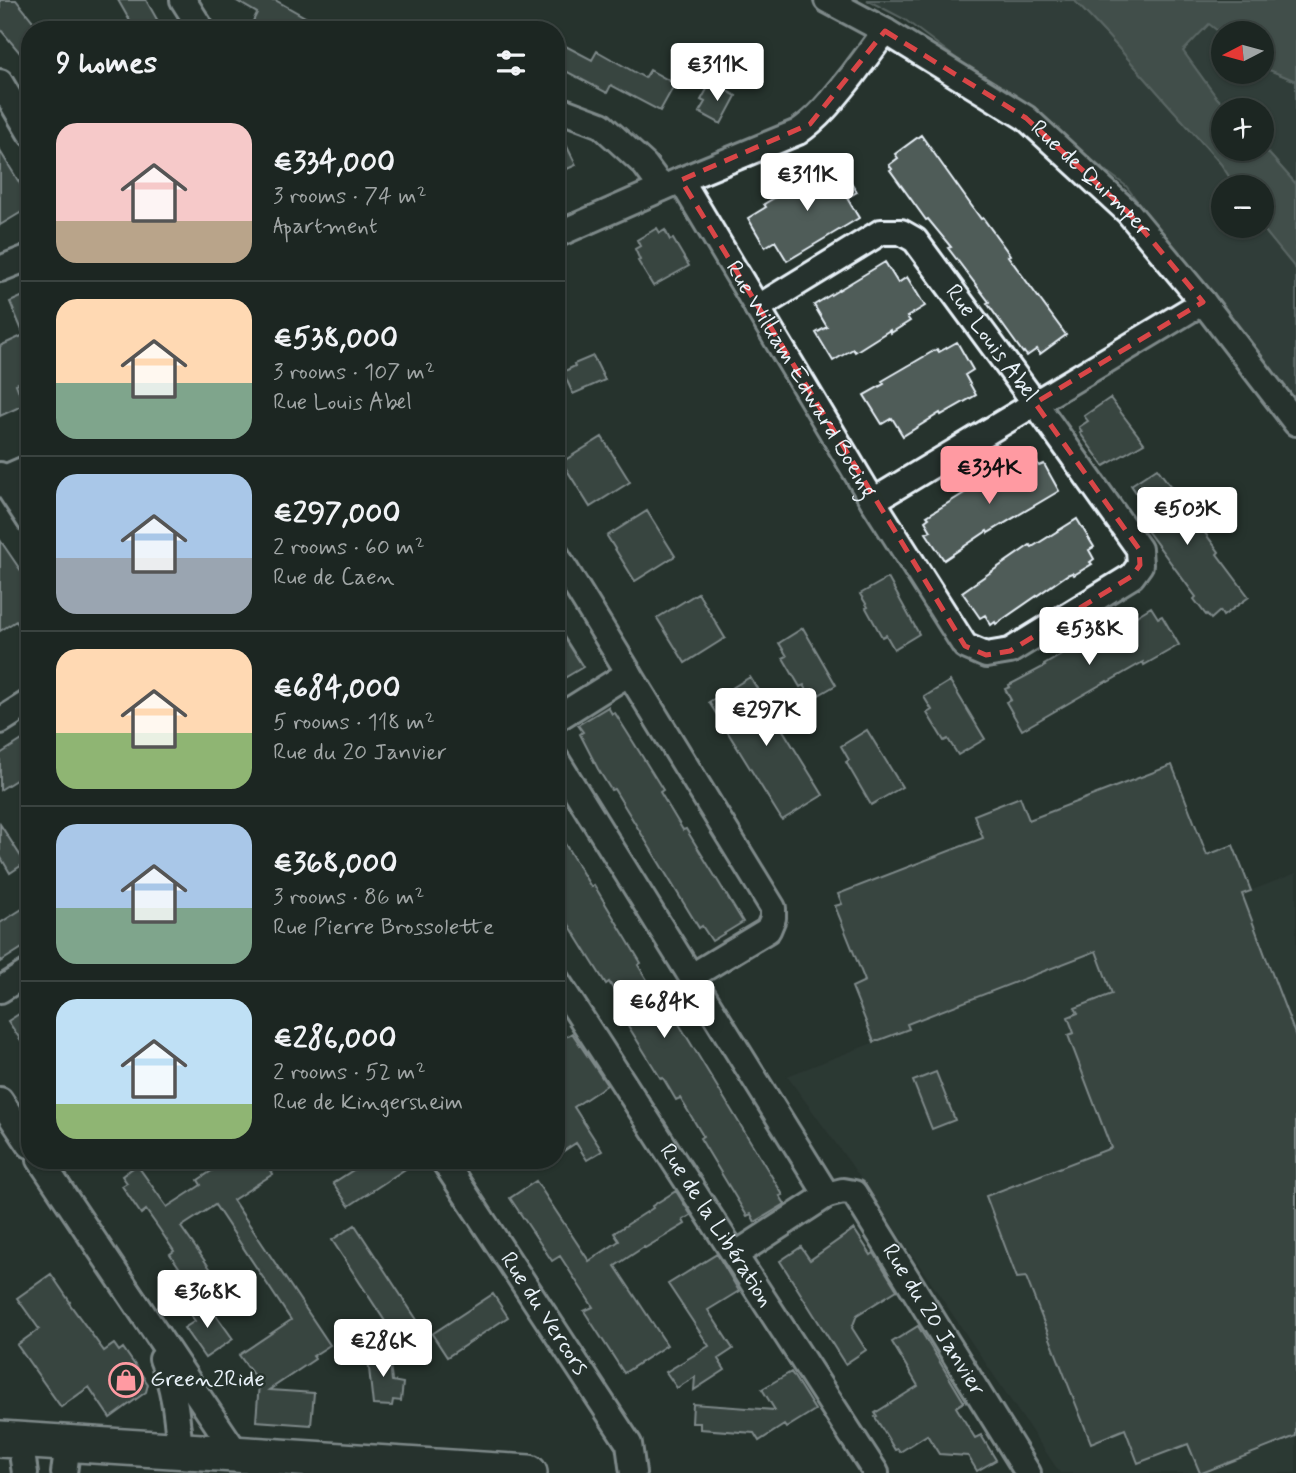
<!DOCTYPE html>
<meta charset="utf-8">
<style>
body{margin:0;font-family:Mynerve,sans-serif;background:#252e2a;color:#f1f3f6;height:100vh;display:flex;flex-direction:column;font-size:26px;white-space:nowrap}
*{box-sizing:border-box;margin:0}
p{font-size:23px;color:#a0a5a5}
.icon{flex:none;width:38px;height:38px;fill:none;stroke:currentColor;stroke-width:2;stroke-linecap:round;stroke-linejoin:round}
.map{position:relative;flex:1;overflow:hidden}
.sheet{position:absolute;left:21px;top:21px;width:544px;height:1148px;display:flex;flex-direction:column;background:#1c2622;border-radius:28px;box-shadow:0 2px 5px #0004,0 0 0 2px #3a4340}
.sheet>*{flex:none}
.needle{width:46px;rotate:264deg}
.buttons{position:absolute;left:1211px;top:21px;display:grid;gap:14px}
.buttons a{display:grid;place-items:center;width:63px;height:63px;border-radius:50%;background:#1c2622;box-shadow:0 2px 5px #0004,0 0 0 2px #3a4340;font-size:35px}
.price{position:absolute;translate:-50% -60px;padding:0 16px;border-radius:7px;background:#fff;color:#222;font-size:23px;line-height:46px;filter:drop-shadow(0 2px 4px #0008)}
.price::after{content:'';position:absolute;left:50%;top:42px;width:21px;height:16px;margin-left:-10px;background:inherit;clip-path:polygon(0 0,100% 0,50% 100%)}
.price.on{background:#ff9aa2;color:#111}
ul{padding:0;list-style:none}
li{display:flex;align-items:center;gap:21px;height:175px;padding:0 35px}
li+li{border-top:2px solid #3a4340}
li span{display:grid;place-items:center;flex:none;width:196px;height:140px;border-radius:21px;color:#555}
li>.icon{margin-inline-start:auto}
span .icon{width:84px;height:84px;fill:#fffc;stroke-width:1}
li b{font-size:30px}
h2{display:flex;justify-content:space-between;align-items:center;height:84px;padding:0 35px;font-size:30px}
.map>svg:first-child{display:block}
.built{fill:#333f3a}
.green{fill:#3e4b47;stroke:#939ea0;stroke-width:2}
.water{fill:#636f6d;stroke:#98a3a5;stroke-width:2}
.building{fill:#505c59;stroke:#e8f1f8;stroke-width:2}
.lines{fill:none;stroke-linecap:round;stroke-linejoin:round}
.minor-casing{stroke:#e8f1f8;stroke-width:30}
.secondary-casing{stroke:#e8f1f8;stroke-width:40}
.minor{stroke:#26332d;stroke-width:24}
.secondary{stroke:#26332d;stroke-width:35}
.marked{fill:none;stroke:#d94647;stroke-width:5;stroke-dasharray:14 9;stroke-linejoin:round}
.labels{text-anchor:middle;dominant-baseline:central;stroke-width:5;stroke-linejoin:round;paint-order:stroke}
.street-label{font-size:23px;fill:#e8f1f8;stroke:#26332d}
.poi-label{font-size:23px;fill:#e8f1f8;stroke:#26332d;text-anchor:start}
</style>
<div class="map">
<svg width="1296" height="1473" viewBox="0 0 1296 1473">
<rect width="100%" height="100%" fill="#26332d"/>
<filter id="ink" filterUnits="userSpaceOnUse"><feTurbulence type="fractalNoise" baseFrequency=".0143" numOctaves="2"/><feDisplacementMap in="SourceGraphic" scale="14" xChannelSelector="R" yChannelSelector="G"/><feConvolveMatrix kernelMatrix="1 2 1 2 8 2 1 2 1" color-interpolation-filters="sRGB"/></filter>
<g filter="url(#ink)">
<!-- built -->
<path class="built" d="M1296 873V1473H1060L850 1163 787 1076 909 1029 907 1024Z"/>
<!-- green -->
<path class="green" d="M867 0H1074L1108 36 1221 164 1236 187H1223V226H1261L1296 269V416L1126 186 904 19Z
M1209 23 1223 35V72H1262V67L1296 81V184L1262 146V110H1229L1217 98 1183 51Z"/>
<!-- water -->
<path class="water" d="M1074 0H1296V81L1262 67V33H1223V35L1209 24 1183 51 1217 98 1229 110H1223V149H1262V146L1296 184V269L1261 226 1262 187H1236L1221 164 1108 36Z"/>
<!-- building -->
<path class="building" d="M0 0H16L40 30H30V65L0 29Z
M118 0H146L163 30H135Z
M235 0H275L328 30H264L252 23 257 13Z
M556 41 592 60 597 51 645 78 650 70 675 84 660 111 611 85 607 93 556 66Z
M711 82 736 96 721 124 699 112 705 102 701 100Z
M556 124 576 165 556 174Z
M921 135 981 219 983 218 1010 255 1008 256 1066 335 1040 354 1037 349 1027 356 1024 352 1023 353 987 303 989 302 948 248 951 247 928 219 926 220 890 170 892 169 889 165 898 158 895 154Z
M0 151 30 200V207L0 225Z
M839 163 857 192 847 198 859 218 787 261 775 241 765 247 748 218 766 207 764 204 808 178 819 171 821 174Z
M657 228 660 233 665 230 670 240 673 239 689 266 653 286 638 261 640 260 635 249 640 246 637 240Z
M885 262 898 283 907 277 925 306 907 317 910 321 891 333 890 330 855 352 853 349 833 361 816 333 827 327 814 305Z
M30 293V378L16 384 24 405 0 416V346L24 335 10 302Z
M957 342 973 370 965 375 976 395 941 415 940 413 903 436 892 418 882 424 864 395 884 384 882 381 901 370 937 349 939 352Z
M593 356 605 380 573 394 563 372 575 366 574 364Z
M1110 398 1144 443 1104 466 1080 433 1082 432 1079 427 1088 421 1084 416Z
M602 437 630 482 590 507 562 462Z
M1028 457 1029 459 1034 457 1039 466 1044 464 1059 491 988 533 987 531 944 560 926 533 931 531 925 521 929 518 927 516 966 492Z
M1157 468 1219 552 1217 554 1249 597 1223 616 1220 611 1211 619 1207 614 1206 615 1194 599 1196 597 1140 521 1142 519 1138 515 1147 509 1131 485Z
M647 511 675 556 635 581 607 536Z
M1077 519 1094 547 1089 550 1094 559 1090 562 1092 564 1074 575 1072 573 1067 575 996 624 995 622 991 625 985 615 980 618 962 592 1030 545 1032 547Z
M0 540 30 584V616L18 624 16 621 0 631Z
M888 578 919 634 894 649 886 635 882 637 866 608 868 607 860 594Z
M698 593 725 638 685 663 657 618Z
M1151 607 1158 618 1162 616 1179 645 1144 665 1143 662 1108 682 1107 681 1022 730 1006 702 1011 700 1005 689 1010 687 1009 685 1045 666 1044 665 1115 624 1117 628Z
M556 624 583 667 556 683Z
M803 628 836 685 812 699 804 685 800 687 783 658 787 656 779 643Z
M750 677 823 795 782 820 709 702Z
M950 681 985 739 958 755 948 739 944 741 927 713 932 710 924 697Z
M608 707 612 714 615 713 632 740 663 790 660 792 683 830 686 829 743 922 712 941 702 926 699 928 614 789 611 790 598 769 580 734 583 732 578 725Z
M867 730 902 787 871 805 846 762 849 760 841 746Z
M30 735V771L0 790V754Z
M1172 765 1207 855 1233 845 1251 891 1242 894 1296 1037V1436L1202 1473H1200L1188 1444 1138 1463 1125 1429 1091 1443 1026 1277 1017 1278 986 1196 1111 1148 1068 1035 1074 1033 1068 1017 1078 1013 1075 1008 1112 994 1096 951 907 1024 909 1029 874 1042 852 987 865 981 835 906 842 904 838 894 983 838 974 815 1020 797 1029 820Z
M0 824 25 863 10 873 0 856Z
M556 829 591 887 594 885 641 963 638 965 661 1003 665 1001 783 1195 780 1196 785 1204 755 1222 751 1214 747 1216 700 1138 703 1136 685 1106 680 1098 676 1100 663 1078 661 1079 627 1024 632 1020 609 982 606 984 558 907 562 905 556 896Z
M30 904V943L0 962V923Z
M30 1007V1054L8 1021Z
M572 1033 607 1085 574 1107 602 1151 587 1160 576 1143 556 1156V1043Z
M936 1072 955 1120 932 1129 913 1081Z
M228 1160H265L273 1174 233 1200 330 1345 313 1356 315 1359 269 1390 314 1393 311 1425 256 1421 259 1383 239 1355 291 1320 215 1205 181 1227 214 1274 194 1289 170 1254 174 1251 160 1230 146 1210 141 1214 122 1186 127 1183 122 1176 137 1165 167 1207 201 1185 198 1180Z
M369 1160H419L349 1206 333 1183Z
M536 1181 589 1261 619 1241 614 1233 653 1208 652 1206 676 1191 691 1215 683 1220 685 1224 645 1248 644 1247 615 1266 667 1345 624 1373 584 1311 593 1307 560 1256 552 1261 510 1198Z
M355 1225 417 1320 394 1335 332 1240Z
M854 1229 871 1255 874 1253 897 1290 857 1315 852 1328 866 1350 845 1364 780 1261 801 1247 810 1260Z
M717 1254 739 1291 708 1310 733 1349 718 1359 725 1370 694 1390 695 1377 677 1388 666 1372 709 1346 668 1284Z
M51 1274 70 1302 69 1303 104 1351 114 1344 119 1351 123 1348 148 1384 146 1392 110 1418 89 1387 61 1407 17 1345 39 1329 17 1298Z
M493 1294 508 1317 447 1357 432 1334Z
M206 1301 233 1339 205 1358 184 1328 195 1321 189 1313Z
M918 1326 964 1402 956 1407 975 1438 981 1435 996 1460 977 1471 968 1456 939 1454 927 1435 900 1452 898 1449 895 1450 875 1417 877 1416 875 1413 918 1386 892 1342Z
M388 1348 392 1381 403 1383 401 1401 393 1400 392 1406 373 1405 367 1350Z
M791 1372 815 1410 786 1428 784 1425 759 1441 754 1433 700 1429V1423H692L693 1404 775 1410 762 1389Z"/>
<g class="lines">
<!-- minor casing -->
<g class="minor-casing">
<g id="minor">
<path d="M183 0 202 30"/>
<path id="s1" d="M827 0 885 31 1026 118 1128 212 1203 302 1296 423"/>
<path d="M0 82 30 133"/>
<path d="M556 108 601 125 645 165 662 188"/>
<path id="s2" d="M681 180 873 501 1203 302"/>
<path d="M556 235 681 180 798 132C820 117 835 97 852 76 863 61 875 46 885 31"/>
<path d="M0 269 30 257"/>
<path id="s3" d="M757 308 881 232H901L915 240 1035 403 1139 549 1140 565 1132 576 1010 651 986 655 965 646 873 501"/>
<path d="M0 475 30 521"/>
<path d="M0 480 30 467"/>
<path d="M556 554 773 908V918L768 930 692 976"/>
<path d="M556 719 629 673"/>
<path d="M0 721 30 702"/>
<path id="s4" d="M556 759 827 1195 843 1191 854 1193 1028 1473"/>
<path id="s5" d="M556 979 876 1473"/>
<path d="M0 990 30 971"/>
<path d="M0 1100 30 1145"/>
<path d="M40 1160 237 1454"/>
<path id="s6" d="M443 1160 629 1444 633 1473"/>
<path d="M735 1255 827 1195"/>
<path d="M162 1359C175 1389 177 1419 180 1451"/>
<path d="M20 1440 25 1473"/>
<path d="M64 1473 68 1443"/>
</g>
</g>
<!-- secondary casing -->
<g class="secondary-casing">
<path id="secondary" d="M0 1439 529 1473"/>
</g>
<!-- minor -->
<use href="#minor" class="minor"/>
<!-- secondary -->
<use href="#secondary" class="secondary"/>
</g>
</g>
<!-- marked area -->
<path d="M0 0H1296V1473H0ZM885 31 1026 118 1128 212 1203 302 1035 403 1139 549 1140 565 1132 576 1010 651 986 655 965 646 681 180 810 124Z" fill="#26332d" fill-opacity=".55" fill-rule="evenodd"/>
<path class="marked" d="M885 31 1026 118 1128 212 1203 302 1035 403 1139 549 1140 565 1132 576 1010 651 986 655 965 646 681 180 810 124Z"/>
<!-- icons -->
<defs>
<g id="shop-ring" transform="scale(1.75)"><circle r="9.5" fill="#26332d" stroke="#ff9aa2" stroke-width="1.5"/><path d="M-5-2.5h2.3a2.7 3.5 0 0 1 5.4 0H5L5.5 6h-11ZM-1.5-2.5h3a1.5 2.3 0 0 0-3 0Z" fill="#ff9aa2"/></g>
</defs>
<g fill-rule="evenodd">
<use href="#shop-ring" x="126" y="1380"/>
</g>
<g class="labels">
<!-- street labels -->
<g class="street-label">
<text stroke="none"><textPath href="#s1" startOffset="320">Rue de Quimper</textPath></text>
<text stroke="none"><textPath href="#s3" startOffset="310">Rue Louis Abel</textPath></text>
<text stroke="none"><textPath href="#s2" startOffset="233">Rue William Edward Boeing</textPath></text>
<text stroke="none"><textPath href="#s5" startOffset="294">Rue de la Libération</textPath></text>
<text stroke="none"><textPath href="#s6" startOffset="184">Rue du Vercors</textPath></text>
<text stroke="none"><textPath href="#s4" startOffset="691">Rue du 20 Janvier</textPath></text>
</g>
<!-- poi labels -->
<g class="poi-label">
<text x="150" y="1380">Green2Ride</text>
</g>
</g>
</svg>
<div class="buttons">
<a><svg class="needle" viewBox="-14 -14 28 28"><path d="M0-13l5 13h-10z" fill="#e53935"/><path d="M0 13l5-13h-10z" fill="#a0a5a5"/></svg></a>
<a>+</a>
<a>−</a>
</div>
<b class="price" style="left:717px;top:103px">€311K</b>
<b class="price" style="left:807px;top:213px">€311K</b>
<b class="price on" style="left:989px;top:506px">€334K</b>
<b class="price" style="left:1187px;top:547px">€503K</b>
<b class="price" style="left:1089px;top:667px">€538K</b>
<b class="price" style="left:766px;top:748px">€297K</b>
<b class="price" style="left:664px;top:1040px">€684K</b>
<b class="price" style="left:207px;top:1330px">€368K</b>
<b class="price" style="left:383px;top:1379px">€286K</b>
<section class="sheet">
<h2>9 homes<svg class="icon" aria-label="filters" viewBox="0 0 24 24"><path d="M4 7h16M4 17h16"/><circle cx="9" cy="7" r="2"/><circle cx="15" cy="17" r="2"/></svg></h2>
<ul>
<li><span style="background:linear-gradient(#f6c9c9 70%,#b9a48a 0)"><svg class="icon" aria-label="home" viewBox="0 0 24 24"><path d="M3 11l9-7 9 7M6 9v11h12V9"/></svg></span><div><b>€334,000</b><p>3 rooms · 74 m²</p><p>Apartment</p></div></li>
<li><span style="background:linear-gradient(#ffd9b3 60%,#7fa58c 0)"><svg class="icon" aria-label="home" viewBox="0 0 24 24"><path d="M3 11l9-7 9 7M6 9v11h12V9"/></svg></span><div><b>€538,000</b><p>3 rooms · 107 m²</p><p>Rue Louis Abel</p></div></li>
<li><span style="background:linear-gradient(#a9c7e8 60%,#9aa5b1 0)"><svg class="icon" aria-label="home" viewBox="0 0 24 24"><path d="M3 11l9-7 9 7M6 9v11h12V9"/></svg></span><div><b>€297,000</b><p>2 rooms · 60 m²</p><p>Rue de Caen</p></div></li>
<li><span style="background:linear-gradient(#ffd9b3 60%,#8fb573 0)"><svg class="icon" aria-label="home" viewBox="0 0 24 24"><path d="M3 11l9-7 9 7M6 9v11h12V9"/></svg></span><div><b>€684,000</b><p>5 rooms · 118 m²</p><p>Rue du 20 Janvier</p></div></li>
<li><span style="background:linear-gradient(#a9c7e8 60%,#7fa58c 0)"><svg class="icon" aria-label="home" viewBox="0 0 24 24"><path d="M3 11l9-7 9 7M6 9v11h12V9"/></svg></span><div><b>€368,000</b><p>3 rooms · 86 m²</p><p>Rue Pierre Brossolette</p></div></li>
<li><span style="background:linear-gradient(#bfe0f5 75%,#8fb573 0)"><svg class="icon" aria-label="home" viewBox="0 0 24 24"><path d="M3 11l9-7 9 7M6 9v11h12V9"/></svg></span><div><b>€286,000</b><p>2 rooms · 52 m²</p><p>Rue de Kingersheim</p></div></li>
</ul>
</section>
</div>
